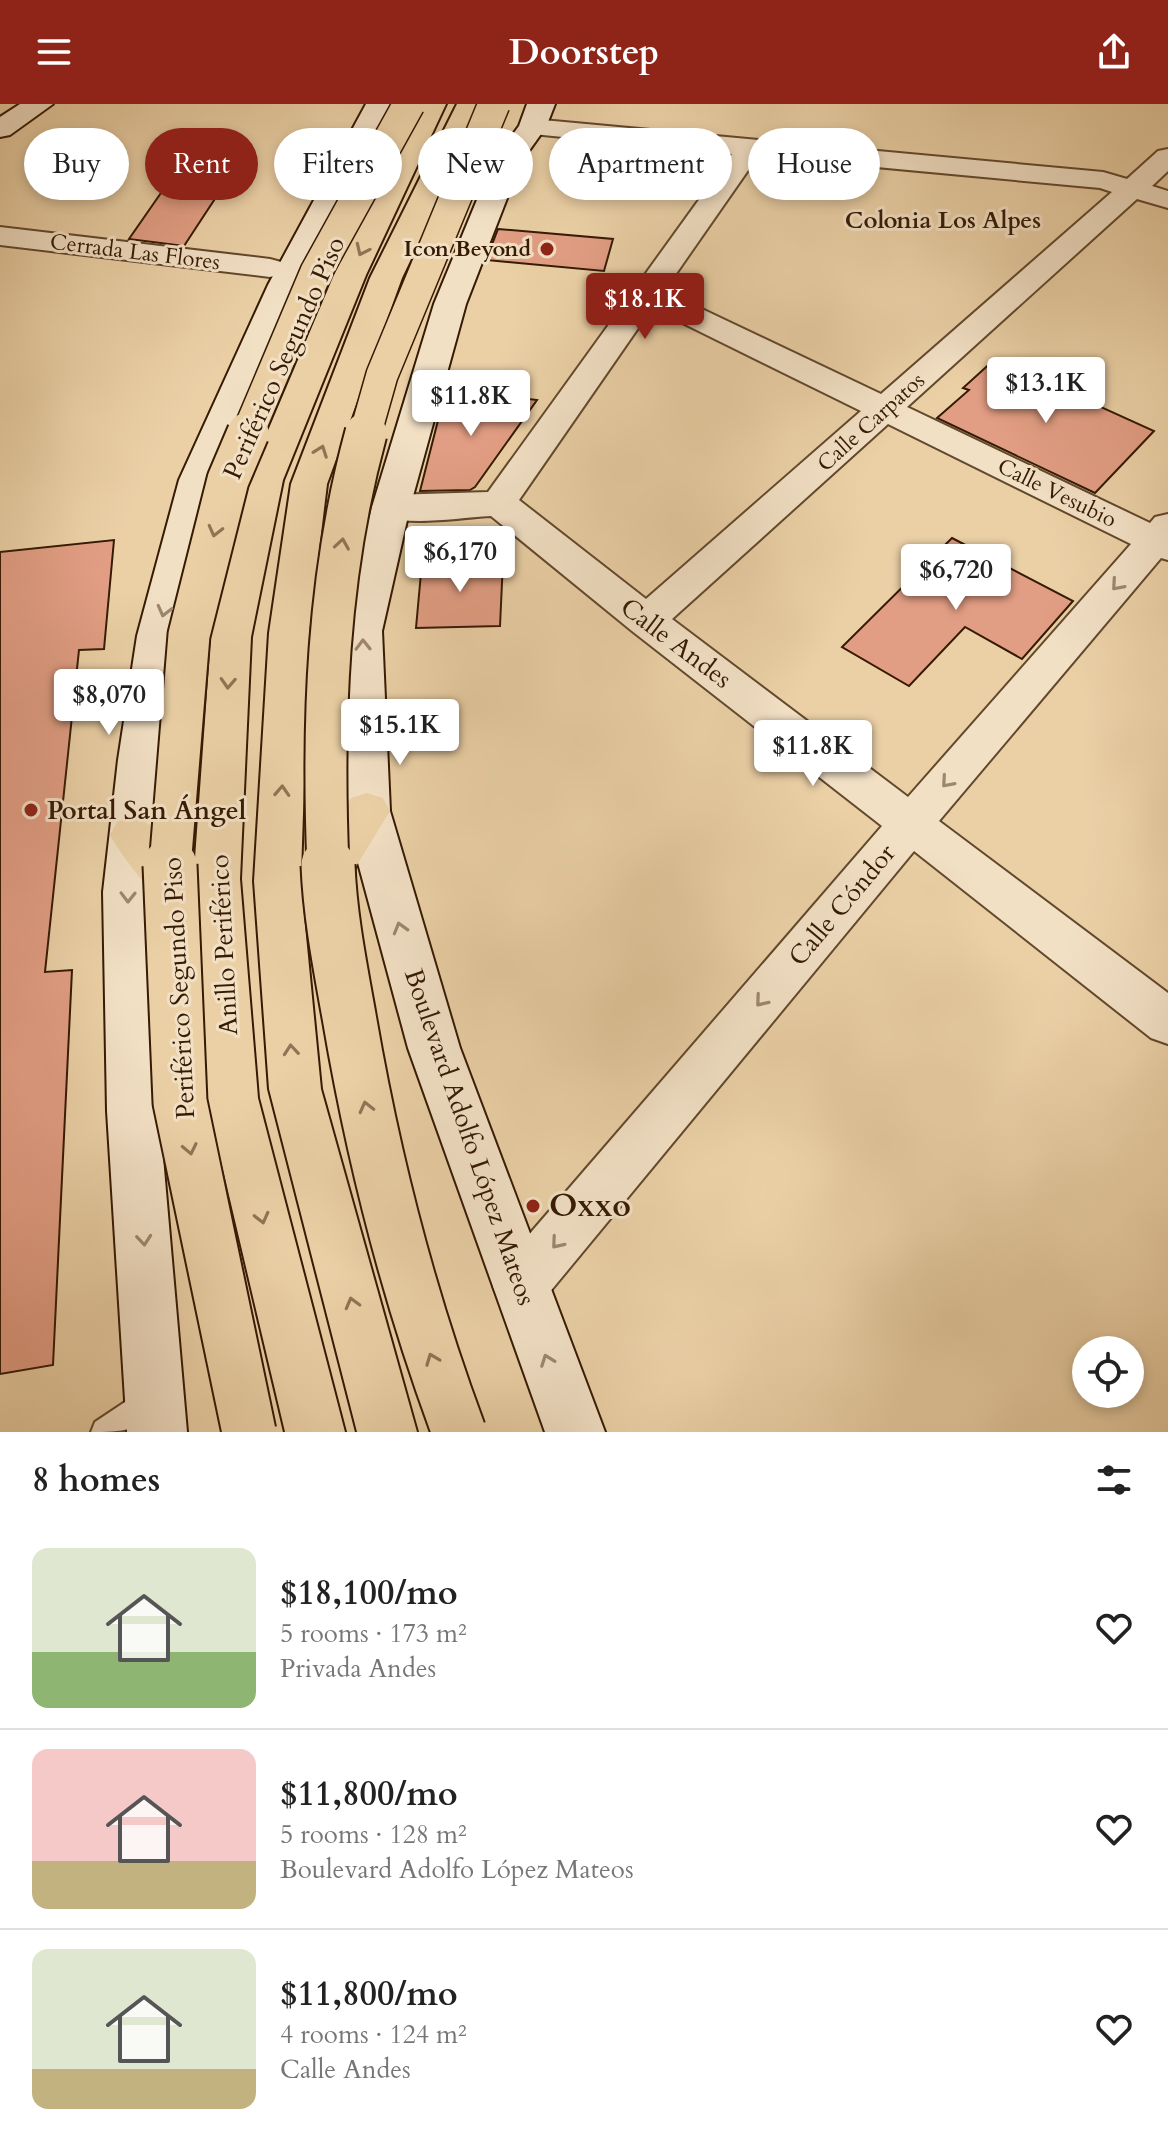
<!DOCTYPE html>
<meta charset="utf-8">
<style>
body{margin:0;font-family:Cardo,serif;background:#f2f2f2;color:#222;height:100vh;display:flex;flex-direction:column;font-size:30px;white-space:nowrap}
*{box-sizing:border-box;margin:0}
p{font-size:26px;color:#767676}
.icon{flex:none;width:44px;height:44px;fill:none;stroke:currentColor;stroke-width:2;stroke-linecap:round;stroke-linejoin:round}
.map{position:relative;height:1328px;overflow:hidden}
.sheet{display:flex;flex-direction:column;background:#fff;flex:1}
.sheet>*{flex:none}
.hud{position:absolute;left:24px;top:24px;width:1120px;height:72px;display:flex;gap:16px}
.buttons{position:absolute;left:1072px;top:1232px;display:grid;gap:16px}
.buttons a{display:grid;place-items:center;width:72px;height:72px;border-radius:50%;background:#fff;box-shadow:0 4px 12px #0003;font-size:40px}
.price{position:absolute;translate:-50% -68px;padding:0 18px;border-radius:8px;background:#fff;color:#222;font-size:26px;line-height:52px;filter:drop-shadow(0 2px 4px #0008)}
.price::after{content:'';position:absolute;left:50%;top:48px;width:24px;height:18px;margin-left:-12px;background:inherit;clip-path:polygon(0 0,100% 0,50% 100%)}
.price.selected{background:#8f2418;color:#fff}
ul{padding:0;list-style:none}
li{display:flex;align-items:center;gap:24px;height:200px;padding:0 32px}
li+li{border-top:2px solid #e0e0e0}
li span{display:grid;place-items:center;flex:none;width:224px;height:160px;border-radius:16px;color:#555}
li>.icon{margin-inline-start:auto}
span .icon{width:96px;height:96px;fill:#fffc;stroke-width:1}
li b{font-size:34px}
h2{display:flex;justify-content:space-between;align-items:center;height:96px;padding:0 32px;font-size:34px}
.pill{padding:0 28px;border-radius:36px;background:#fff;box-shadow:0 4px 12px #0003;font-size:28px;line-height:72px}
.pill.selected{background:#8f2418;color:#fff}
header{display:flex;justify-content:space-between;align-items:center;height:104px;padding:0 32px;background:#8f2418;color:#fff;font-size:36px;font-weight:700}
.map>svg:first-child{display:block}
.building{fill:#e29e84;stroke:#351a04;stroke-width:2}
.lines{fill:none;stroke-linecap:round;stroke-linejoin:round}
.lane-casing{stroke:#62482c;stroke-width:4}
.street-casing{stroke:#62482c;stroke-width:4}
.secondary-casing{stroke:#351a04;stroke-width:4}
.highway-casing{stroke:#351a04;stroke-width:4}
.lane{fill:#f2e0c5;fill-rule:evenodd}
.street{fill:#f2e0c5;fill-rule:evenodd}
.secondary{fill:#f2e0c5;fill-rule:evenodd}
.highway{fill:#ebd0a6;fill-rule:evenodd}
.highway-bridge-far2-casing{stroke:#351a04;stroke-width:34;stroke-linecap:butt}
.highway-bridge-far1-casing{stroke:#351a04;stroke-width:45;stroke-linecap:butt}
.highway-bridge-casing{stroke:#351a04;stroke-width:57;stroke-linecap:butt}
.highway-bridge-far2{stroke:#ebd0a6;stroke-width:31}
.highway-bridge-far1{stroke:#ebd0a6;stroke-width:41}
.highway-bridge{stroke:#ebd0a6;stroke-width:53}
.oneway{stroke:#907555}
.oneway2{stroke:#9d876e}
.poi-dot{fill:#8f2418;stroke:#f2e0c5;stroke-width:3}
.labels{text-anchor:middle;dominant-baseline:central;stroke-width:6;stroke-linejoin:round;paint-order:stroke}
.far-poi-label{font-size:22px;font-weight:bold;fill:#351a04;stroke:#f2e0c5;text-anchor:end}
.far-street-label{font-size:22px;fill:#351a04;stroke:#f2e0c5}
.far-neighbourhood-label{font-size:24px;font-weight:bold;fill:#351a04;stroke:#f2e0c5}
.street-label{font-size:26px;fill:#351a04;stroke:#f2e0c5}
.poi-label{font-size:26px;font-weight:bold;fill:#351a04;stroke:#f2e0c5;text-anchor:start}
.near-poi-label{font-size:32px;font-weight:bold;fill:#351a04;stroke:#f2e0c5;text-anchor:start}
</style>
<header><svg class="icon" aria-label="menu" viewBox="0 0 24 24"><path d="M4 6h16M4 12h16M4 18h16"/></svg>Doorstep<svg class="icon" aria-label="share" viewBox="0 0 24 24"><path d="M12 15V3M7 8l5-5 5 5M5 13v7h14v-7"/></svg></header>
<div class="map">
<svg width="1168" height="1328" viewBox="0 0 1168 1328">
<rect width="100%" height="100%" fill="#ebd0a6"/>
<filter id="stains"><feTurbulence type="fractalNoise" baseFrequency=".0025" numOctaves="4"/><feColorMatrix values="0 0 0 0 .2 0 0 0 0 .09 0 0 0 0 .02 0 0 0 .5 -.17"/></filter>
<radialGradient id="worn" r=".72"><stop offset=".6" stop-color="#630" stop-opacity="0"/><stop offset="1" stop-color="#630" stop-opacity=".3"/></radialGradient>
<!-- building -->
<path class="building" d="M188 50 241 55 184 142 129 135Z
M498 125 613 135 604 167 486 156Z
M995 255 1154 327 1095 389 937 314 969 286 963 284Z
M446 285 537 296 475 383 470 386 420 387Z
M952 434 1073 497 1022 555 965 523 909 582 842 543Z
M114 436 104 545 79 546 45 868 72 866 53 1261 0 1270V448Z
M503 457 500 522 416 524 422 458Z"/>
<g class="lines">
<!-- lane casing -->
<g class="lane-casing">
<path id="lane" d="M146 1284 156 1288 160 1298C147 1328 119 1328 91 1328L95 1318Z"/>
</g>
<!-- street casing -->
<g class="street-casing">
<path id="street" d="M532 15 1103 68 1127 75 1158 47 1168 45V67L1152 82 1168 87V104L1137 95 907 303 1150 419 1155 413 1168 410V456L1161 454 939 717 1168 889V940L1151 934 914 747 539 1201 520 1209 501 1201 493 1182 501 1163 882 722 632 527 491 412C455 414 414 422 378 412L373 403 378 394 391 391 488 388 732 50 523 29 519 23 523 17ZM758 52 1100 84 1112 88 881 290 664 187ZM652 204 861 307 646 495 519 396ZM888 320 1131 440 908 693 672 515Z
M0 123 270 155 281 158 285 164 281 170 270 173 0 141Z"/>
</g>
<!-- secondary casing -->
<g class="secondary-casing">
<path id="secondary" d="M20 0H53L10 31 0 33V13Z
M366 0H394L300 181 215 376 177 532 162 656 151 788 159 1007 187 1328H127L107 1007 103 788 118 656 137 532 179 376 268 181Z
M527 0H555L546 23 521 58 466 200 410 403 382 527 390 707 460 944 605 1328H545L408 944 344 707 342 527 372 403 434 200 493 57 519 22Z"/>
</g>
<!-- highway casing -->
<g class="highway-casing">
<path id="highway" d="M418 0H446L366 171 283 376 251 533 240 775 258 994 345 1328H285L206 994 195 809C187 812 179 812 171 807 157 798 118 747 110 731L117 718C153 705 172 743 194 768L211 533 247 376 334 171Z
M457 0H485L479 11 521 57 517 63C494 69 483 48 469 33L402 174 327 380 309 529 301 770 351 694 367 689 383 694 390 707 333 800 316 806 303 801 321 985 417 1328H357L269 985 254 777 269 529 291 380 370 174Z"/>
</g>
<!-- lane -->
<use href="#lane" class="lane"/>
<!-- street -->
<use href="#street" class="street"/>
<!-- secondary -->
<use href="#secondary" class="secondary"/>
<!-- highway -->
<use href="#highway" class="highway"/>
<!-- highway-bridge-far2 casing -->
<g class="highway-bridge-far2-casing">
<path id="highway-bridge-far2" d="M247 331 316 168 409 0
M365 331 382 271 494 0"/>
</g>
<!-- highway-bridge-far1 casing -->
<g class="highway-bridge-far1-casing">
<path id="highway-bridge-far1" d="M170 763 189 531 228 376 248 329
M328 763C322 617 327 471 366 329"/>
</g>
<!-- highway-bridge casing -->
<g class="highway-bridge-casing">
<path id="highway-bridge" d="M170 761 180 998 249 1328
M328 761C330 812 340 862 349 912 373 1053 409 1194 459 1328"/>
</g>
<!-- highway-bridge-far2 -->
<use href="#highway-bridge-far2" class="highway-bridge-far2"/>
<!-- highway-bridge-far1 -->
<use href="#highway-bridge-far1" class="highway-bridge-far1"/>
<!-- highway-bridge -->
<use href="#highway-bridge" class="highway-bridge"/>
</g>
<!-- one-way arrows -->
<defs><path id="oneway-chevron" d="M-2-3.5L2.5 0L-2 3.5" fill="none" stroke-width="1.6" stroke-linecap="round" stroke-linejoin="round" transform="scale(2)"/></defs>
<g class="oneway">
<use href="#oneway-chevron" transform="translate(362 146) rotate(115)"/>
<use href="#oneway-chevron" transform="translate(321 347) rotate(-70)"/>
<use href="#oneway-chevron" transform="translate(215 427) rotate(104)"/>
<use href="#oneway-chevron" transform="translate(342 440) rotate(-81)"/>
<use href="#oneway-chevron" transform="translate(228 579) rotate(93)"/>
<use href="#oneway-chevron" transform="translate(282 687) rotate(-87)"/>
<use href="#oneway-chevron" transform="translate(291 946) rotate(-95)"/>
<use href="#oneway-chevron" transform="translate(366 1003) rotate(-104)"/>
<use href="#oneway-chevron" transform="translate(190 1045) rotate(78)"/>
<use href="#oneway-chevron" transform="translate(262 1114) rotate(76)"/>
<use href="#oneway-chevron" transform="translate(352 1199) rotate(-105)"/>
<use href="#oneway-chevron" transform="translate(432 1255) rotate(-111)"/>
</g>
<g class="oneway2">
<use href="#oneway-chevron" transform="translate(1117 481) rotate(131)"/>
<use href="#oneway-chevron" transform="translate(164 507) rotate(104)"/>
<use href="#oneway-chevron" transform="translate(363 541) rotate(-91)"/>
<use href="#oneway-chevron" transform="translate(947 678) rotate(131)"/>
<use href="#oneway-chevron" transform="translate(128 793) rotate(91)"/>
<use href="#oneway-chevron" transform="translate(400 824) rotate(-106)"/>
<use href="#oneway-chevron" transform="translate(761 897) rotate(130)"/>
<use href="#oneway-chevron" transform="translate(144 1136) rotate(85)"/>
<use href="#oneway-chevron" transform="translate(557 1139) rotate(130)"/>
<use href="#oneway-chevron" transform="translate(547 1256) rotate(-110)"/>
</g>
<!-- markers -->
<g class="poi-dot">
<circle cx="547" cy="145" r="8"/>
<circle cx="31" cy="706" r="8"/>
<circle cx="533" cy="1102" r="8"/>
</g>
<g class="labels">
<!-- far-poi labels -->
<g class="far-poi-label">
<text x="531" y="145">Icon Beyond</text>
</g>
<!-- far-street labels -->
<g class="far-street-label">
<text transform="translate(135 148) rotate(7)">Cerrada Las Flores</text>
<text transform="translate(871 318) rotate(-42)">Calle Carpatos</text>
<text transform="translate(1057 389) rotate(26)">Calle Vesubio</text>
</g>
<!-- far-neighbourhood labels -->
<g class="far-neighbourhood-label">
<text x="943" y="116">Colonia Los Alpes</text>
</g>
<!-- street labels -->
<g class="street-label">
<text transform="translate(284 254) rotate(-66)">Periférico Segundo Piso</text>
<text transform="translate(676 539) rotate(37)">Calle Andes</text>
<text transform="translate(842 801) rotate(-50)">Calle Cóndor</text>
<text transform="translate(224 841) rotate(-93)">Anillo Periférico</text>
<text transform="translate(179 884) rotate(-93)">Periférico Segundo Piso</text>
<text transform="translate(470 1033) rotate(71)">Boulevard Adolfo López Mateos</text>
</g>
<!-- poi labels -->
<g class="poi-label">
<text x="47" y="706">Portal San Ángel</text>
</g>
<!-- near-poi labels -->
<g class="near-poi-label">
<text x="549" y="1102">Oxxo</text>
</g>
</g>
<rect width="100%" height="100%" filter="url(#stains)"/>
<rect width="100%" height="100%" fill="url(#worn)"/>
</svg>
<div class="buttons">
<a><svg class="icon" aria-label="locate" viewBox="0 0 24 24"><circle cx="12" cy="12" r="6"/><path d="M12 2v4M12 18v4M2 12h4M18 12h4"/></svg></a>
</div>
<b class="price selected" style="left:645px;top:237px">$18.1K</b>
<b class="price" style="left:1046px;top:321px">$13.1K</b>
<b class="price" style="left:471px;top:334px">$11.8K</b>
<b class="price" style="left:460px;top:490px">$6,170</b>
<b class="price" style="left:956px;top:508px">$6,720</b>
<b class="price" style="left:109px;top:633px">$8,070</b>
<b class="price" style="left:400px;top:663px">$15.1K</b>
<b class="price" style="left:813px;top:684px">$11.8K</b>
<div class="hud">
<a class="pill">Buy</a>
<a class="pill selected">Rent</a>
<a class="pill">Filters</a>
<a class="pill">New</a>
<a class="pill">Apartment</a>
<a class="pill">House</a>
</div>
</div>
<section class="sheet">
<h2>8 homes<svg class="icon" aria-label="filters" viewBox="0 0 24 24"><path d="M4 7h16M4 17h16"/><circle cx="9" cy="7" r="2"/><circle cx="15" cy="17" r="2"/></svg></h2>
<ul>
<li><span style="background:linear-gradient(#dfe7d0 65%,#8fb573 0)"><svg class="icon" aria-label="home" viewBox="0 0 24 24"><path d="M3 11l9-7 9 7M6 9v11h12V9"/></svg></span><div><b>$18,100/mo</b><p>5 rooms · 173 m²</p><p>Privada Andes</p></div><svg class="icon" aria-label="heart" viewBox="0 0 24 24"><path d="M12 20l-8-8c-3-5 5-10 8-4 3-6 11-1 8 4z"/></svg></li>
<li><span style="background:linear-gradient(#f6c9c9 70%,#c2b280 0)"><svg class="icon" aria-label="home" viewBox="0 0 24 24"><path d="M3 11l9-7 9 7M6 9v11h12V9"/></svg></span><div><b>$11,800/mo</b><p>5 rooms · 128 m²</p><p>Boulevard Adolfo López Mateos</p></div><svg class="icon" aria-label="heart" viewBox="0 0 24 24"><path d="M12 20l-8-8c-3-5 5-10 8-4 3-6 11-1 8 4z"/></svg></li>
<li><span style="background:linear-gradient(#dfe7d0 75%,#c2b280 0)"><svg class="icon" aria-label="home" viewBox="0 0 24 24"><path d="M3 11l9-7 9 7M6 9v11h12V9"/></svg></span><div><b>$11,800/mo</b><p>4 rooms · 124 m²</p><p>Calle Andes</p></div><svg class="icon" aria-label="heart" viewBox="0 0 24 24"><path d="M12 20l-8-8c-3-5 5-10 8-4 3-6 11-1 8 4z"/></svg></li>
</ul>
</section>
